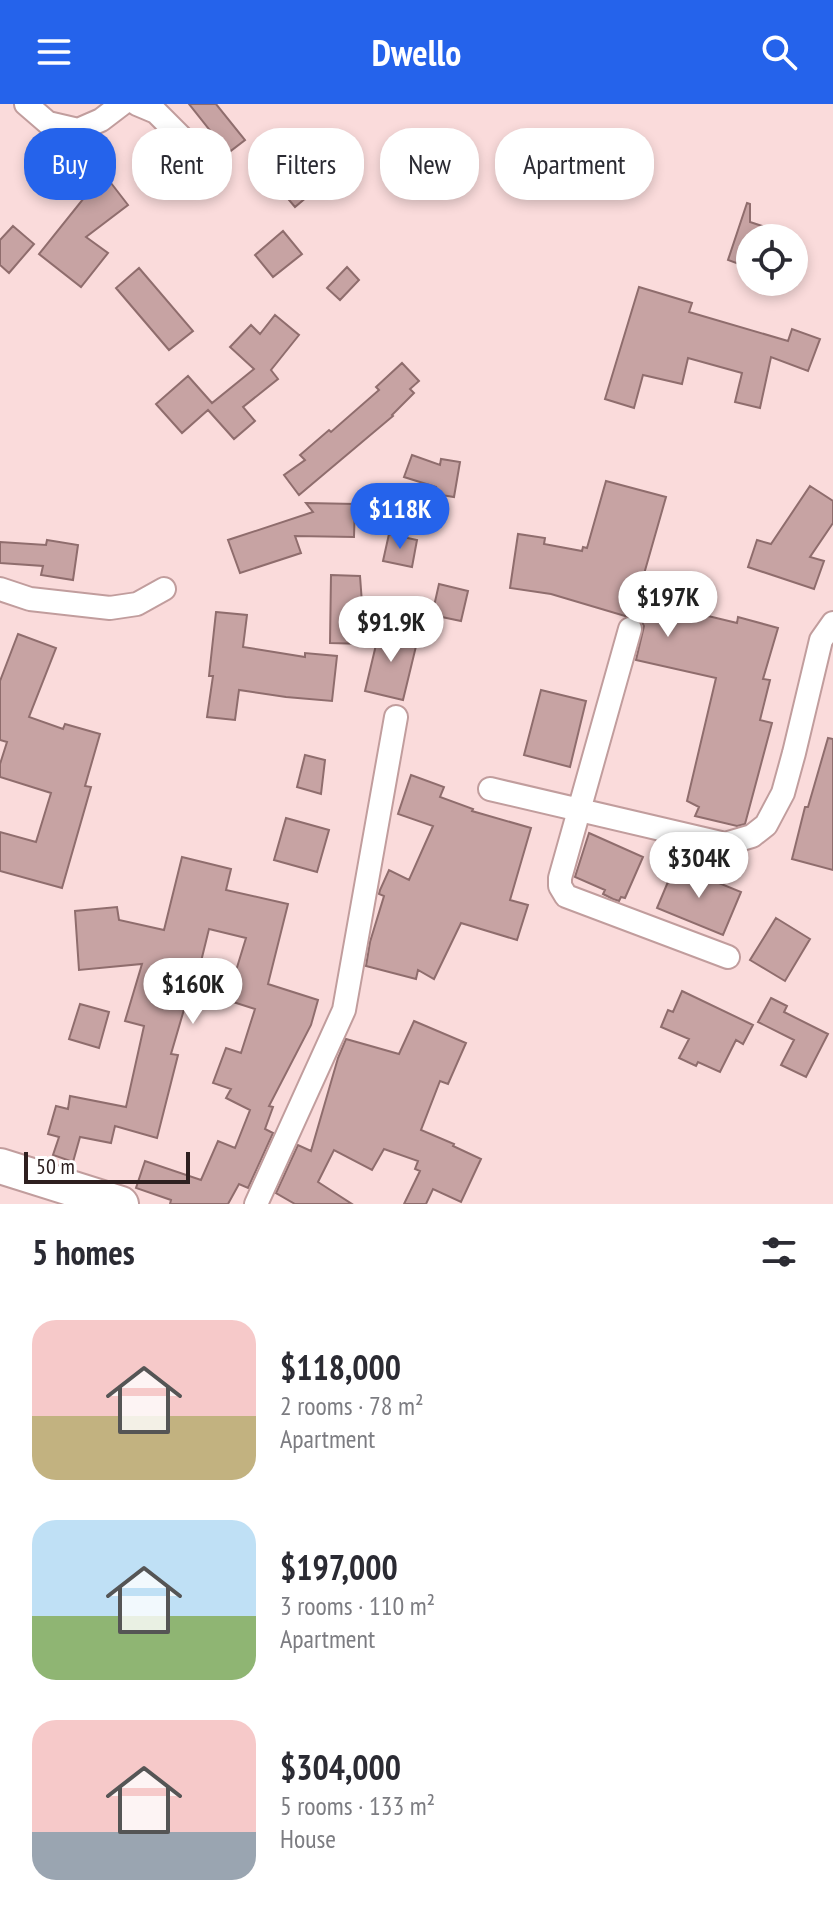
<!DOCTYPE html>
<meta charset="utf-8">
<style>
body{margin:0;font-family:"PT Sans Narrow",sans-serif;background:#f2f2f3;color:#2b2b33;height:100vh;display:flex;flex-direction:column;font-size:30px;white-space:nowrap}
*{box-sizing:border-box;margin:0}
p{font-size:26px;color:#7c7c81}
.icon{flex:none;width:44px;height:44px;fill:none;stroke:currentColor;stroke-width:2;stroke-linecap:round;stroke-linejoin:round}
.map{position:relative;height:1100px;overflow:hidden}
.details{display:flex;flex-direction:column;background:#fff;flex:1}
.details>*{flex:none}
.top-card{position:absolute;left:24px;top:24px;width:786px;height:72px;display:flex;gap:16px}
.controls{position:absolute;left:736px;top:120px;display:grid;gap:16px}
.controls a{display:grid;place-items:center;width:72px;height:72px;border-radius:50%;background:#fff;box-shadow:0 4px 12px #0003;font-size:40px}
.scale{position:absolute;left:24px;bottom:20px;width:166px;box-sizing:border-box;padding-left:8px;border:4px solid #2e2020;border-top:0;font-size:22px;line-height:28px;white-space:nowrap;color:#2e2020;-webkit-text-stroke:6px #fff;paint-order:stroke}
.price{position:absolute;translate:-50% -68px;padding:0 18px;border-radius:28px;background:#fff;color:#222;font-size:26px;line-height:52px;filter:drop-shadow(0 2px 4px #0008)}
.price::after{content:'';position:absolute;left:50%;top:48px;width:24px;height:18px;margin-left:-12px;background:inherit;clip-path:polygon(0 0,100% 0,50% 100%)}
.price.current{background:#2563eb;color:#fff}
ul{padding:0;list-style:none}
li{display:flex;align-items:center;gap:24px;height:200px;padding:0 32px}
li span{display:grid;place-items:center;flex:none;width:224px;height:160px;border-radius:24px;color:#555}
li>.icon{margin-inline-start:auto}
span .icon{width:96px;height:96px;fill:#fffc;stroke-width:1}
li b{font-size:34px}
h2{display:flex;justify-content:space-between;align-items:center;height:96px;padding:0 32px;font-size:34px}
.tag{padding:0 28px;border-radius:32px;background:#fff;box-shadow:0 4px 12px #0003;font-size:28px;line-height:72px}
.tag.current{background:#2563eb;color:#fff}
header{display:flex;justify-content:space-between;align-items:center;height:104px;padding:0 32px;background:#2563eb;color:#fff;font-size:36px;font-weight:600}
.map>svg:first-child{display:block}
.building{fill:#c7a3a3;stroke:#8f6d6d;stroke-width:2}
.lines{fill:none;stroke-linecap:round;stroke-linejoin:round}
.minor-casing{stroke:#c19d9d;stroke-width:26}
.primary-casing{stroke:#c19d9d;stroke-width:38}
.minor{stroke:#fff;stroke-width:22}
.primary{stroke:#fff;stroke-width:34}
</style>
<header><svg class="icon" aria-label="menu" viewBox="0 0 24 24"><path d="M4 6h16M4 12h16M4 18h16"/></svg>Dwello<svg class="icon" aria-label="search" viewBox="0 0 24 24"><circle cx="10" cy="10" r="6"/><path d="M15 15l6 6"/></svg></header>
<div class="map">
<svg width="833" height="1100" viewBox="0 0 833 1100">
<rect width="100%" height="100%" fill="#fadbdb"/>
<!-- building -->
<path class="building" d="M189 0H216L245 36 228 49Z
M97 38 108 54 86 68 75 52Z
M293 59 315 86 295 103 272 76Z
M104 70 128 101 86 133 108 149 81 183 39 150 84 94 80 89Z
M747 99 750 100V118L789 131V134H750V164L728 156Z
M13 122 34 140 9 169 0 161V136Z
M283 127 302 150 273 173 255 151Z
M347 163 359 176 340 196 327 184Z
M139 164 193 227 169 246 116 184Z
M639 183 692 199 689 208 788 237 792 225 820 235 808 267 771 253 760 304 735 298 742 269 688 254 682 280 643 271 634 304 605 295Z
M275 211 299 231 271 266 278 275 243 303 255 317 234 335 208 306 182 329 156 300 188 272 212 299 254 265 230 243 251 221 260 230Z
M402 259 419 277 410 285 414 289 392 311 393 312 299 391 284 371 305 356 300 351 329 326 331 328 379 286 376 283Z
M412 351 440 361 441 355 460 358 454 393 435 390 436 383 404 373Z
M606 377 666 393 644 470 681 480 675 504 737 519 738 513 778 524 763 575 770 576 760 616 772 619 745 720 737 722 695 712 699 703 687 697 716 574 636 556 644 522 642 518 634 512H625L551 490 510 484 518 430 545 434 544 440 582 447 583 443 587 444Z
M810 382 833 397V419L810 453 824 457 814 485 748 463 757 436 771 440Z
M306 399 355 400 354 433 295 432 301 449 240 469 228 436 313 408Z
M389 430 417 436 412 463 383 457Z
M47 436 78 441 73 476 41 471 43 462 0 459V438L46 441Z
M331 471 360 472 365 540 330 539Z
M439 480 468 487 461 517 432 511Z
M216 508 247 511 243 543 305 553V549L337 552 332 597 286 593 239 586 235 616 207 613 213 572H209Z
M380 524 418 534 403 596 365 587Z
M18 530 56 544 29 613 63 625 65 620 100 630 85 682 91 683 62 784 0 767V728L36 738 51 689 0 673V660L7 638 0 636V577Z
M541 586 586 597 570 663 524 651Z
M828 634 833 635V766L792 755 805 703H808Z
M305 651 325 656 321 690 297 683Z
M411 671 444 683 440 693 473 705 472 707 531 724 510 796 528 801 517 836 461 819 434 875 418 866 416 875 366 862 370 838 384 792 379 790 380 786 389 766 409 776 433 722 398 710Z
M286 714 329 726 317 768 274 756Z
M589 729 643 753 625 794 621 793 619 797 613 795 603 790 605 786 575 773Z
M182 753 231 765 226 786 288 800 268 880 318 896 311 921 269 1002 273 1003 265 1025 273 1029 248 1084 239 1080 228 1100H170L171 1096 136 1084 145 1057 201 1076 218 1037 235 1044 250 1006 226 994 231 985 213 979 226 944 241 949 255 905 227 896 246 834 209 825 194 886 190 885 171 950 178 951 157 1034 115 1022 111 1039 80 1033 73 1058 53 1051 59 1033 48 1030 56 1002 68 1005 70 992 126 1003 144 922 125 917 142 860 79 866 75 807 117 803 119 816 164 826Z
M675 761 741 788 723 831 657 804Z
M776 814 810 835 785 877 750 856Z
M682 887 753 921 743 940 736 936 720 968 698 958 696 962 679 954 689 935 661 923 668 906 673 908Z
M771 894 787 902 784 908 828 930 806 973 781 961 794 936 758 918Z
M80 900 109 908 99 944 69 935Z
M414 917 466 939 448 980 440 977 421 1026 454 1040 453 1042 481 1055 461 1098 433 1085 426 1100H404L420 1067 415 1065 418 1057 384 1045 372 1066 334 1046 318 1078 352 1100H295L276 1089 298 1041 311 1047 338 954 346 935 399 950Z"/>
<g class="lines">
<!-- minor casing -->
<g class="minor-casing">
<path id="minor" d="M26 0 48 19 78 26 101 16 122 0
M137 0 156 8 214 66
M0 485 30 495 110 504 137 500 164 485
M630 525 560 774V782L566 792 728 853
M490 685 725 740 752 732 766 721 783 689 794 649 821 536 833 519
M256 1100 344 906 396 613"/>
</g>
<!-- primary casing -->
<g class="primary-casing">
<path id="primary" d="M0 1062 121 1100"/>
</g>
<!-- minor -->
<use href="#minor" class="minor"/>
<!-- primary -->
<use href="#primary" class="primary"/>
</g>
</svg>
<div class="controls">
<a><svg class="icon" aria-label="locate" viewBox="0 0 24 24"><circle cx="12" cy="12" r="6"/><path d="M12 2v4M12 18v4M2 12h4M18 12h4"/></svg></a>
</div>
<div class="scale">50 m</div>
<b class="price current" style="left:400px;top:447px">$118K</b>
<b class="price" style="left:668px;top:535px">$197K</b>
<b class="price" style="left:391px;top:560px">$91.9K</b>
<b class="price" style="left:699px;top:796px">$304K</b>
<b class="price" style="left:193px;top:922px">$160K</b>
<div class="top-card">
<a class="tag current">Buy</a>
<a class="tag">Rent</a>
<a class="tag">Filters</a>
<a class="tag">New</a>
<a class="tag">Apartment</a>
</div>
</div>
<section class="details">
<h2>5 homes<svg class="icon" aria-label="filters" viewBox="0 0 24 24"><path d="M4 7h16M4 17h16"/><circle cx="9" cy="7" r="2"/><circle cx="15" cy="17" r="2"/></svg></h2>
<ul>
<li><span style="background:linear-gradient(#f6c9c9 60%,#c2b280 0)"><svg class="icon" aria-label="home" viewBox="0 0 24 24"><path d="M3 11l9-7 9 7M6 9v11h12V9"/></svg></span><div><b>$118,000</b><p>2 rooms · 78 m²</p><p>Apartment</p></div></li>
<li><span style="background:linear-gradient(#bfe0f5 60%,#8fb573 0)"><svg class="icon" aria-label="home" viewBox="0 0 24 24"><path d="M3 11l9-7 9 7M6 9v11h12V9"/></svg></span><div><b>$197,000</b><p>3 rooms · 110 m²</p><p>Apartment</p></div></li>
<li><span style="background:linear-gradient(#f6c9c9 70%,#9aa5b1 0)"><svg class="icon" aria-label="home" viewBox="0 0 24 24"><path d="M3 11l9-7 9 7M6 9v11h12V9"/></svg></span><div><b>$304,000</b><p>5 rooms · 133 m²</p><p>House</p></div></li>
</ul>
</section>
